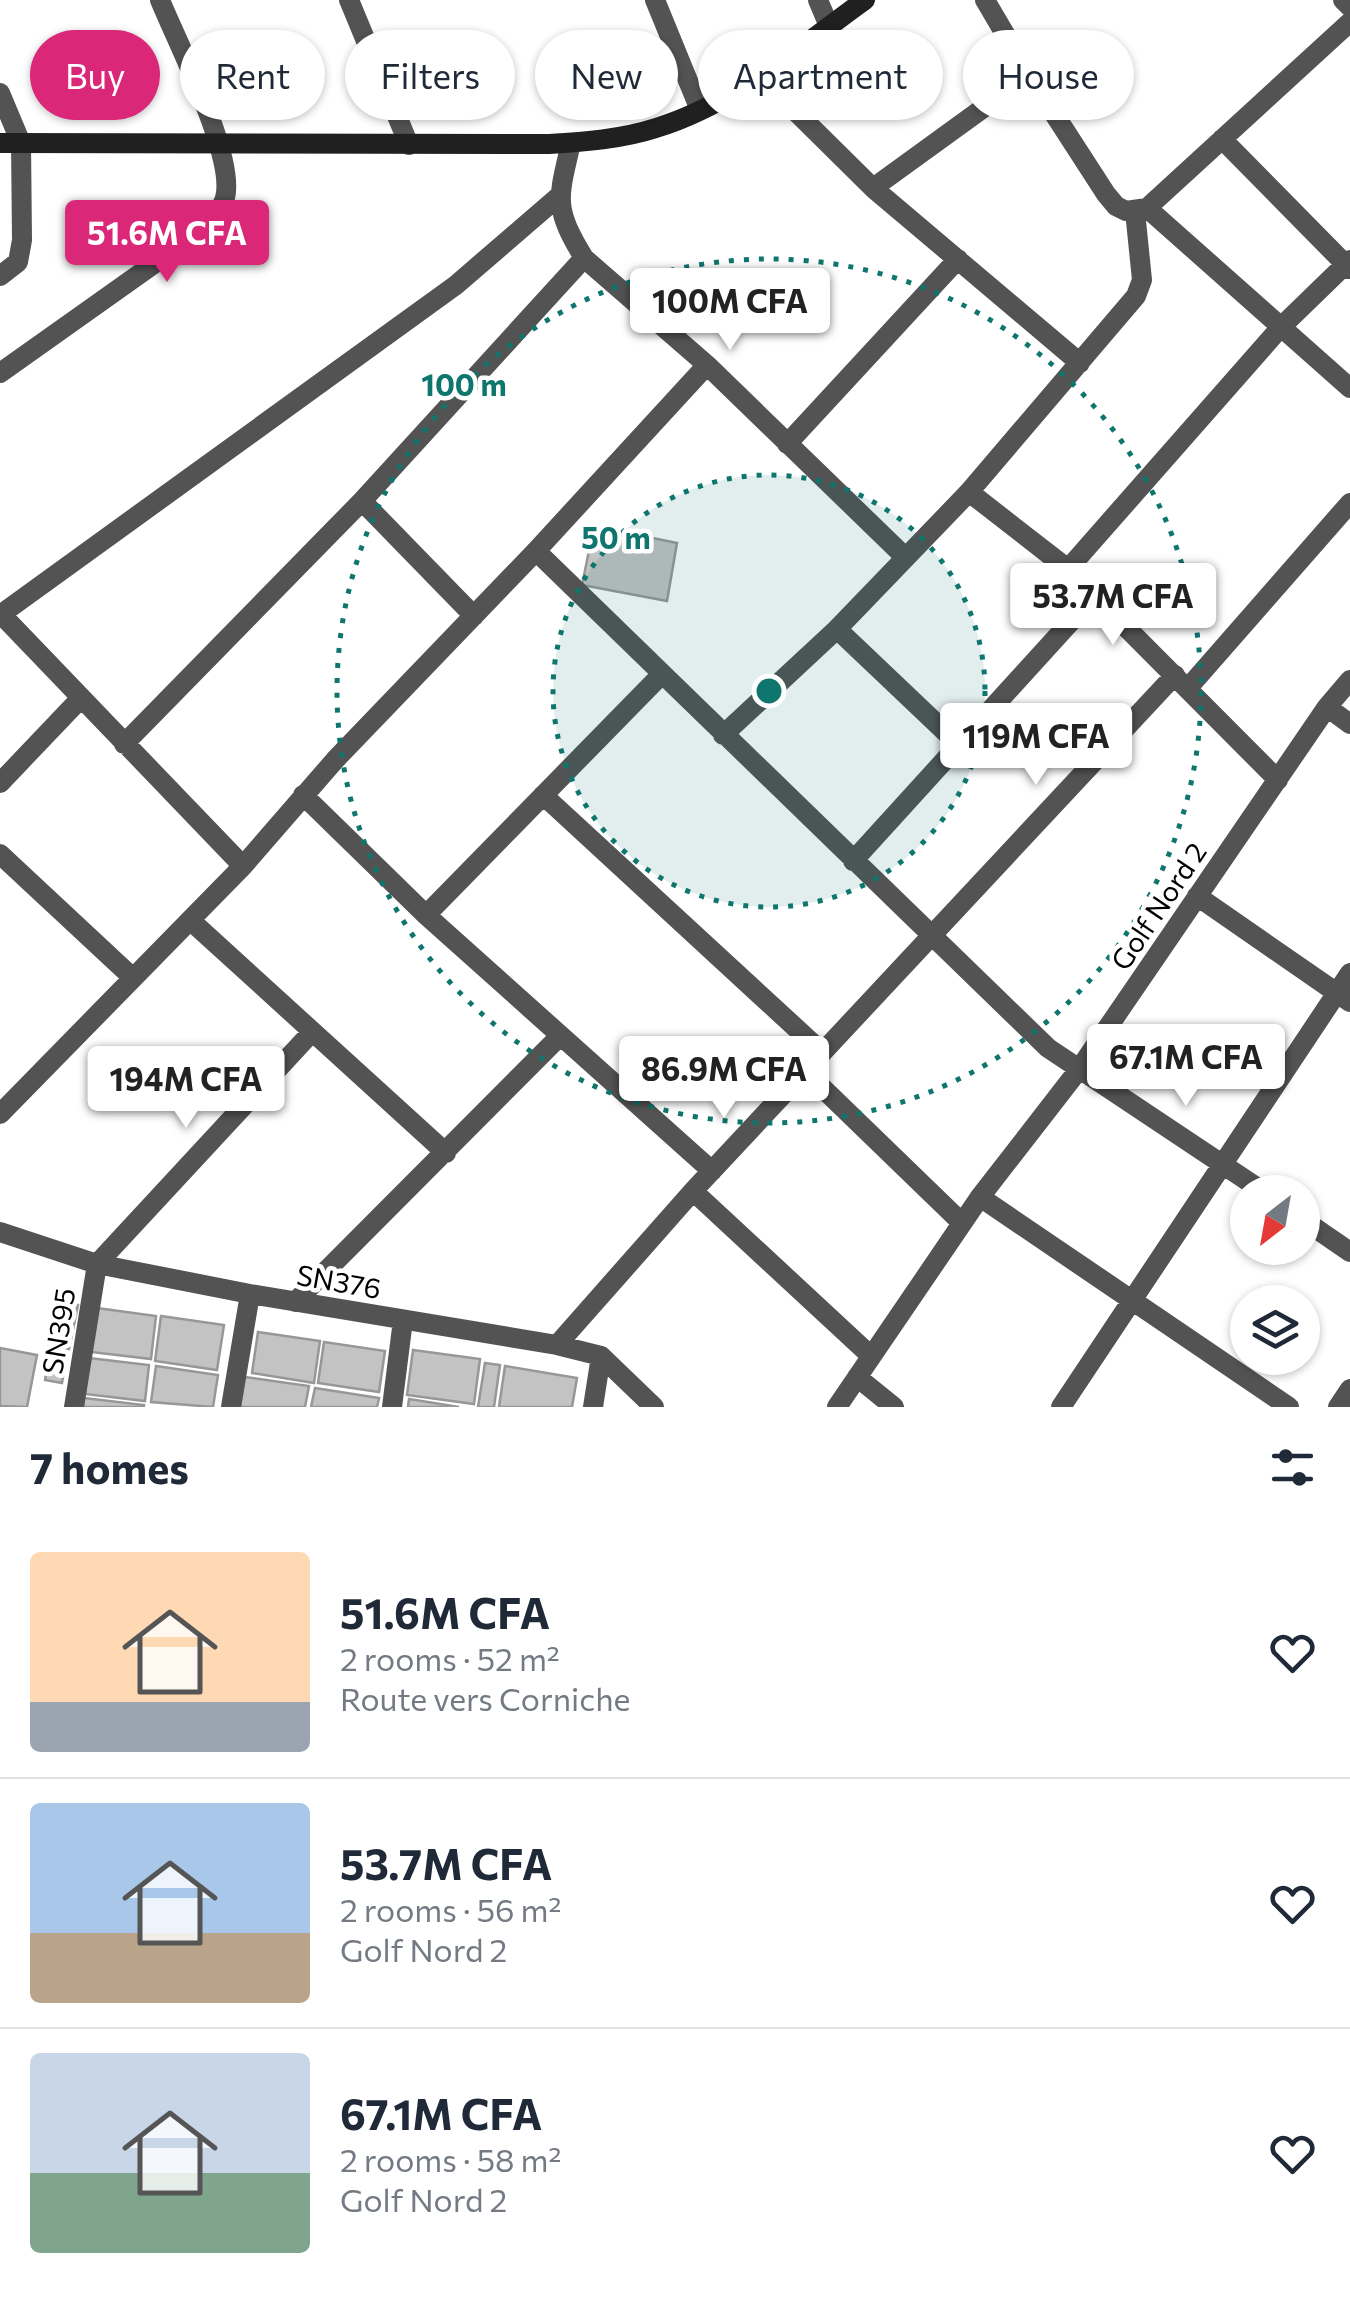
<!DOCTYPE html>
<meta charset="utf-8">
<style>
body{margin:0;font-family:Commissioner,sans-serif;background:#f6f6f7;color:#1f2937;height:100vh;display:flex;flex-direction:column;font-size:38px;white-space:nowrap}
*{box-sizing:border-box;margin:0}
p{font-size:32px;color:#747a83}
.icon{flex:none;width:55px;height:55px;fill:none;stroke:currentColor;stroke-width:2;stroke-linecap:round;stroke-linejoin:round}
.map{position:relative;height:1407px;overflow:hidden}
.drawer{display:flex;flex-direction:column;background:#fff;flex:1}
.drawer>*{flex:none}
.banner{position:absolute;left:30px;top:30px;width:1290px;height:90px;display:flex;gap:20px}
.needle{width:65px;rotate:211deg}
.controls{position:absolute;left:1230px;top:1175px;display:grid;gap:20px}
.controls a{display:grid;place-items:center;width:90px;height:90px;border-radius:50%;background:#fff;box-shadow:0 2px 8px #0004;font-size:50px}
.price{position:absolute;translate:-50% -85px;padding:0 22px;border-radius:10px;background:#fff;color:#222;font-size:32px;line-height:65px;filter:drop-shadow(0 2px 5px #0008)}
.price::after{content:'';position:absolute;left:50%;top:60px;width:30px;height:22px;margin-left:-15px;background:inherit;clip-path:polygon(0 0,100% 0,50% 100%)}
.price.active{background:#db2777;color:#fff}
ul{padding:0;list-style:none}
li{display:flex;align-items:center;gap:30px;height:250px;padding:0 30px}
li+li{border-top:2px solid #e0e1e3}
li span{display:grid;place-items:center;flex:none;width:280px;height:200px;border-radius:10px;color:#555}
li>.icon{margin-inline-start:auto}
span .icon{width:120px;height:120px;fill:#fffc;stroke-width:1}
li b{font-size:42px}
h2{display:flex;justify-content:space-between;align-items:center;height:120px;padding:0 30px;font-size:42px}
.pill{padding:0 35px;border-radius:45px;background:#fff;box-shadow:0 2px 8px #0004;font-size:35px;line-height:90px}
.pill.active{background:#db2777;color:#fff}
.map>svg:first-child{display:block}
.building{fill:#c3c3c3;stroke:#979797;stroke-width:2.5}
.lines{fill:none;stroke-linecap:round;stroke-linejoin:round}
.minor{stroke:#535353;stroke-width:20}
.secondary{stroke:#202020;stroke-width:20}
.ring{fill:none;stroke:#0f766e;stroke-width:5;stroke-dasharray:5 10}
.labels{text-anchor:middle;dominant-baseline:central;stroke-width:9;stroke-linejoin:round;paint-order:stroke}
.street-label{font-size:28px;fill:#000;stroke:#fff}
.centre{fill:#0f766e;stroke:#fff;stroke-width:5}
.ring-label{font-size:30px;text-anchor:middle;font-weight:bold;fill:#0f766e;stroke:#fff;stroke-width:9;stroke-linejoin:round;paint-order:stroke}
</style>
<div class="map">
<svg width="1350" height="1407" viewBox="0 0 1350 1407">
<rect width="100%" height="100%" fill="#fff"/>
<!-- building -->
<path class="building" d="M594 526 677 543 667 601 582 585Z
M57 1301 78 1305 69 1349 49 1345Z
M97 1308 156 1316 151 1359 91 1352Z
M161 1316 224 1325 217 1370 155 1361Z
M258 1332 320 1341 314 1383 252 1373Z
M324 1342 385 1351 379 1392 318 1383Z
M0 1348 37 1355 27 1407 0 1406Z
M50 1350 67 1353 62 1383 45 1380Z
M413 1350 480 1359 474 1404 407 1395Z
M89 1358 149 1365 145 1401 85 1394Z
M485 1363 500 1365 494 1407H478Z
M156 1366 218 1375 213 1407 151 1402Z
M505 1366 577 1378 572 1407H499Z
M245 1377 309 1386 305 1407H240Z
M315 1388 379 1398 377 1407H311Z
M84 1398 144 1405V1407H83Z
M409 1399 459 1407H408Z"/>
<g class="lines">
<!-- minor -->
<path class="minor" d="M349 0 409 145
M655 0 700 110
M818 0 829 26
M985 0 1029 75 1106 194 1116 206 1126 211 1147 208 1350 22
M1343 0 1350 7
M765 72 791 107 873 188 1080 363
M0 93 21 143 22 240 18 262 0 276
M1222 139 1350 269
M571 143C558 199 553 207 584 258L707 365 905 557
M873 188 1029 75
M1147 208 1350 388
M0 373 196 234C207 223 221 212 225 198 236 157 177 42 160 0
M787 444 958 259
M969 492 1068 569 1278 780
M362 501 474 616
M536 551 1048 1048 1264 1192
M1068 569 1280 328 1350 260
M0 613 243 866
M0 615 456 285 558 197
M837 629 957 743
M1188 688 1350 503
M1327 707 1350 724
M723 735 837 629 969 492 1136 296 1142 280 1135 211
M124 744 362 501 584 258
M0 783 81 698
M303 795 426 915 712 1171
M543 795 822 1052
M0 854 133 978
M853 861 1095 595
M1197 896 1350 1002
M426 915 662 674
M190 920 446 1153
M805 1071 962 1223
M0 1114 243 866 335 760 536 551 707 365
M693 1191 871 1356
M980 1197 1289 1407
M1302 1219 1350 1252
M0 1232 97 1264 250 1294 557 1345 601 1356 654 1407
M295 1302 560 1036
M557 1345 693 1191 1175 675
M857 1377 894 1407
M74 1407 97 1264 312 1032
M231 1407 250 1294
M392 1407 403 1320
M593 1407 601 1356
M837 1407 980 1197 1080 1068 1327 707 1350 680
M1061 1407 1350 973
M1338 1407 1350 1389"/>
<!-- secondary -->
<path class="secondary" d="M0 143 549 144C584 142 622 139 656 128 733 105 801 46 865 0"/>
</g>
<!-- distance rings -->
<circle cx="769" cy="691" r="216" fill="#0f766e" fill-opacity=".12"/>
<g class="ring">
<circle cx="769" cy="691" r="216"/>
<circle cx="769" cy="691" r="432"/>
</g>
<g class="labels">
<!-- street labels -->
<g class="street-label">
<text transform="translate(1158 906) rotate(-56)">Golf Nord 2</text>
<text transform="translate(339 1281) rotate(10)">SN376</text>
<text transform="translate(58 1331) rotate(-81)">SN395</text>
</g>
</g>
<circle cx="769" cy="691" r="15" class="centre"/>
<g class="ring-label">
<text x="464" y="396">100 m</text>
<text x="616" y="549">50 m</text>
</g>
</svg>
<div class="controls">
<a><svg class="needle" viewBox="-14 -14 28 28"><path d="M0-13l5 13h-10z" fill="#e53935"/><path d="M0 13l5-13h-10z" fill="#747a83"/></svg></a>
<a><svg class="icon" aria-label="layers" viewBox="0 0 24 24"><path d="M12 4l9 5-9 5-9-5zM3 14l9 5 9-5"/></svg></a>
</div>
<b class="price active" style="left:167px;top:285px">51.6M CFA</b>
<b class="price" style="left:730px;top:353px">100M CFA</b>
<b class="price" style="left:1113px;top:648px">53.7M CFA</b>
<b class="price" style="left:1036px;top:788px">119M CFA</b>
<b class="price" style="left:1186px;top:1109px">67.1M CFA</b>
<b class="price" style="left:724px;top:1121px">86.9M CFA</b>
<b class="price" style="left:186px;top:1131px">194M CFA</b>
<div class="banner">
<a class="pill active">Buy</a>
<a class="pill">Rent</a>
<a class="pill">Filters</a>
<a class="pill">New</a>
<a class="pill">Apartment</a>
<a class="pill">House</a>
</div>
</div>
<section class="drawer">
<h2>7 homes<svg class="icon" aria-label="filters" viewBox="0 0 24 24"><path d="M4 7h16M4 17h16"/><circle cx="9" cy="7" r="2"/><circle cx="15" cy="17" r="2"/></svg></h2>
<ul>
<li><span style="background:linear-gradient(#ffd9b3 75%,#9aa5b1 0)"><svg class="icon" aria-label="home" viewBox="0 0 24 24"><path d="M3 11l9-7 9 7M6 9v11h12V9"/></svg></span><div><b>51.6M CFA</b><p>2 rooms · 52 m²</p><p>Route vers Corniche</p></div><svg class="icon" aria-label="heart" viewBox="0 0 24 24"><path d="M12 20l-8-8c-3-5 5-10 8-4 3-6 11-1 8 4z"/></svg></li>
<li><span style="background:linear-gradient(#a9c7e8 65%,#b9a48a 0)"><svg class="icon" aria-label="home" viewBox="0 0 24 24"><path d="M3 11l9-7 9 7M6 9v11h12V9"/></svg></span><div><b>53.7M CFA</b><p>2 rooms · 56 m²</p><p>Golf Nord 2</p></div><svg class="icon" aria-label="heart" viewBox="0 0 24 24"><path d="M12 20l-8-8c-3-5 5-10 8-4 3-6 11-1 8 4z"/></svg></li>
<li><span style="background:linear-gradient(#c9d6e8 60%,#7fa58c 0)"><svg class="icon" aria-label="home" viewBox="0 0 24 24"><path d="M3 11l9-7 9 7M6 9v11h12V9"/></svg></span><div><b>67.1M CFA</b><p>2 rooms · 58 m²</p><p>Golf Nord 2</p></div><svg class="icon" aria-label="heart" viewBox="0 0 24 24"><path d="M12 20l-8-8c-3-5 5-10 8-4 3-6 11-1 8 4z"/></svg></li>
</ul>
</section>
